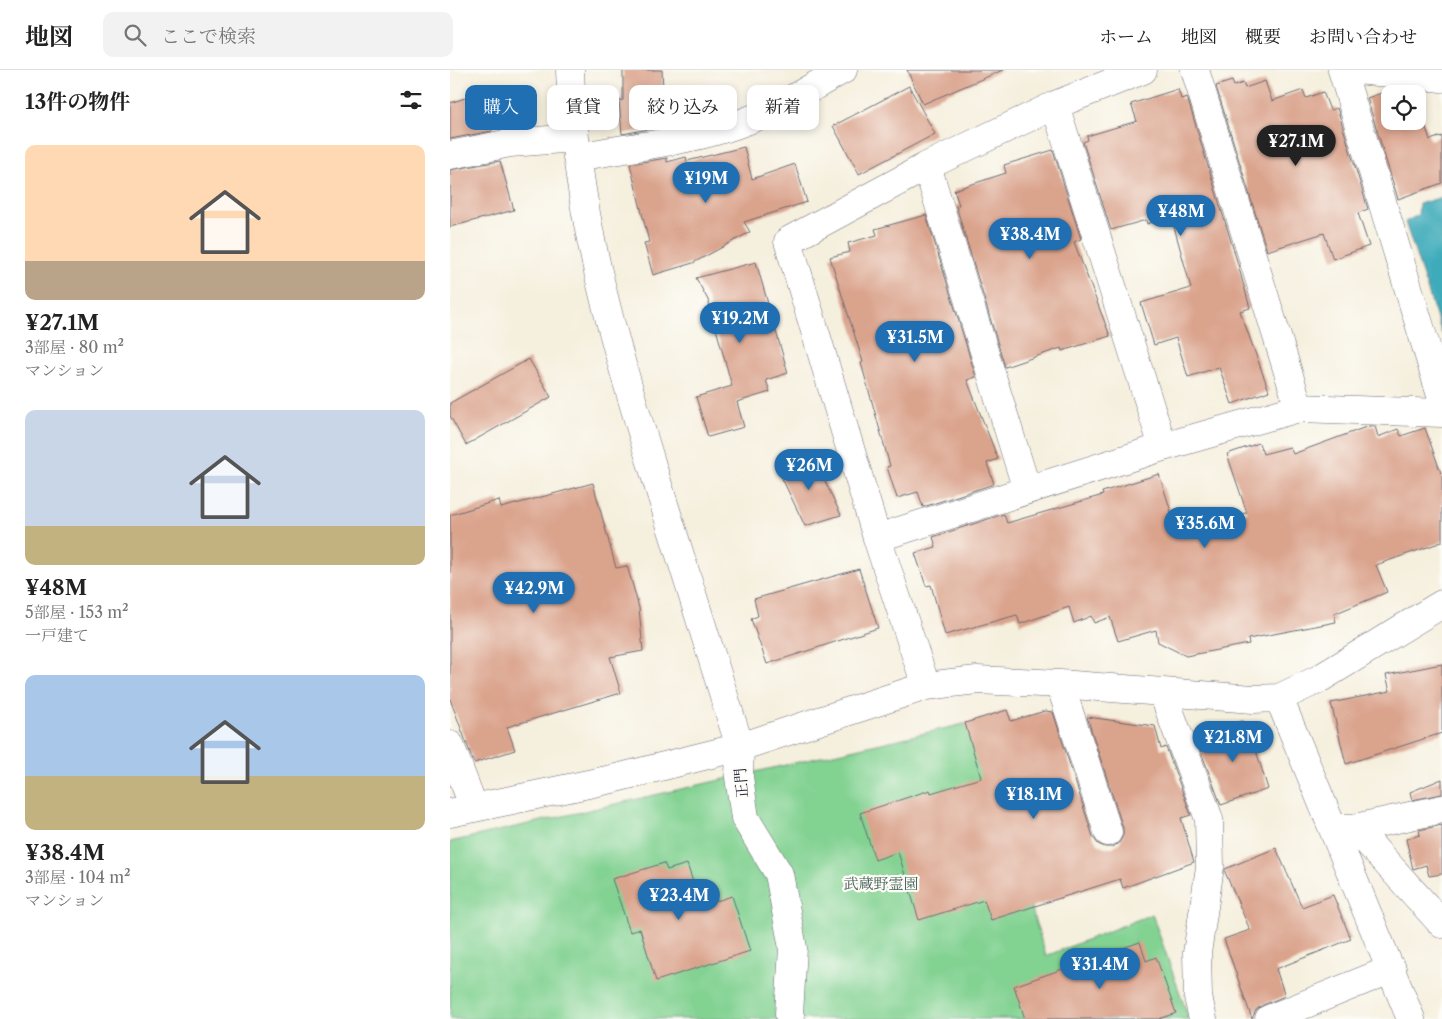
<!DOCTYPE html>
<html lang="ja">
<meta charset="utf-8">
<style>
body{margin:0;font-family:"Libre Caslon Text","Noto Serif JP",serif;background:#f2f2f2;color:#222;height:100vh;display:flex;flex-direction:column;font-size:19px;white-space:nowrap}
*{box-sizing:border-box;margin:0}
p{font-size:16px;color:#767676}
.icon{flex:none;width:28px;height:28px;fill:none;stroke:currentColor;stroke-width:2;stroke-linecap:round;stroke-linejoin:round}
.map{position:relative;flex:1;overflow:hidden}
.details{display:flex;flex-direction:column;background:#fff;width:450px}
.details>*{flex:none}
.hud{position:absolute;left:15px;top:15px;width:475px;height:45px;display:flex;gap:10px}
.controls{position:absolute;left:931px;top:15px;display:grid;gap:10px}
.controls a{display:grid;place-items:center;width:45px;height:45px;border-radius:10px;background:#fff;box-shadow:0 2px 8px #0003;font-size:25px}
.price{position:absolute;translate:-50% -42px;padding:0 11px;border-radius:18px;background:#1f6fb2;color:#fff;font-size:16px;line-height:32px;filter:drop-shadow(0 1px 2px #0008)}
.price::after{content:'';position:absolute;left:50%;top:30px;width:15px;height:11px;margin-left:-8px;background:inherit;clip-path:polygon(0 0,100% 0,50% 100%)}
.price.selected{background:#222;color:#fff}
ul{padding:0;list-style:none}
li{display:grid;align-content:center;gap:10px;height:265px;padding:0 25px}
li span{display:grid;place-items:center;height:155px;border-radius:10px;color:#555}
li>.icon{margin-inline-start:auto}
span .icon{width:90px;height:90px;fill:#fffc;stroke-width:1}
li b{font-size:21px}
h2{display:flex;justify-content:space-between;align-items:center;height:60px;padding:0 25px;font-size:21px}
.pill{padding:0 18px;border-radius:10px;background:#fff;box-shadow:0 2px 8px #0003;font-size:18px;line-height:45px}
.pill.selected{background:#1f6fb2;color:#fff}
header{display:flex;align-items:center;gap:30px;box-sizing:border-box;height:70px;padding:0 25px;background:#fff;border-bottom:1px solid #e0e0e0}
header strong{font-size:24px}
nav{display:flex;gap:28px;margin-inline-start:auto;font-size:18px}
.search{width:350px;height:45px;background:#f2f2f2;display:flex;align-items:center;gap:12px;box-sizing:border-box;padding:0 18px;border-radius:10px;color:#767676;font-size:19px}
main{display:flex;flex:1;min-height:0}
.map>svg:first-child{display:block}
.green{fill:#82d292;stroke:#527a66}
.water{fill:#3dabba;stroke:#30667a}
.building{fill:#daa38c}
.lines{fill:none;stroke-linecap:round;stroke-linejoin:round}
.minor-casing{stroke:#6c6a74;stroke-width:29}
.minor{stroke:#fff;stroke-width:28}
.labels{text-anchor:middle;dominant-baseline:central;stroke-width:4.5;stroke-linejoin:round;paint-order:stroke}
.street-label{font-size:15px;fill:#22223b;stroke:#fdfcf7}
.park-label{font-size:15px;fill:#446059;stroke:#fdfcf7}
</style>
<header>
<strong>地図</strong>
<div class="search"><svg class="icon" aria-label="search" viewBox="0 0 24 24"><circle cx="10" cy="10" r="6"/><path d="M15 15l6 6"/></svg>ここで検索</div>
<nav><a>ホーム</a><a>地図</a><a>概要</a><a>お問い合わせ</a></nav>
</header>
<main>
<section class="details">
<h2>13件の物件<svg class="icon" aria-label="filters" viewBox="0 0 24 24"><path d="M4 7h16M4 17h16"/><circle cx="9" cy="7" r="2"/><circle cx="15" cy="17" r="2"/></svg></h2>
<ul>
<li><span style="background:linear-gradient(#ffd9b3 75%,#b9a48a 0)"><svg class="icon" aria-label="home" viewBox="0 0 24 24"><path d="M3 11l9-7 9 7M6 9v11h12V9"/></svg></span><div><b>¥27.1M</b><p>3部屋 · 80 m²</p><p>マンション</p></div></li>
<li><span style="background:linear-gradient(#c9d6e8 75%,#c2b280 0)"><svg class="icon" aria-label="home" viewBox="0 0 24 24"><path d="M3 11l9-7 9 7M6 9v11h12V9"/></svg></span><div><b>¥48M</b><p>5部屋 · 153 m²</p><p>一戸建て</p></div></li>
<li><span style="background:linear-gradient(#a9c7e8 65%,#c2b280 0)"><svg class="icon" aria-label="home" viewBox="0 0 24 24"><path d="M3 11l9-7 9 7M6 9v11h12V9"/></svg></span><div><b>¥38.4M</b><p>3部屋 · 104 m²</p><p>マンション</p></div></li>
</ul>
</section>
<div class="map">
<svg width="992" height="949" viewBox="0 0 992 949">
<rect width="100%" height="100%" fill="#fdfcf7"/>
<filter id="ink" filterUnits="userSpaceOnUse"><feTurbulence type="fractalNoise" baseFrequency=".02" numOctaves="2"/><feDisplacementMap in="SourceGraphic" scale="10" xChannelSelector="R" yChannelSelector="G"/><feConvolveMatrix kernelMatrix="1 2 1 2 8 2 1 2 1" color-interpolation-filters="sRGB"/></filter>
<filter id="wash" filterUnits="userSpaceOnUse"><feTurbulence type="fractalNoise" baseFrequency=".0096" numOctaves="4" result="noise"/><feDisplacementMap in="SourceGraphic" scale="20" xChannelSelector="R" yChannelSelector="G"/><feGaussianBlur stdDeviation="1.12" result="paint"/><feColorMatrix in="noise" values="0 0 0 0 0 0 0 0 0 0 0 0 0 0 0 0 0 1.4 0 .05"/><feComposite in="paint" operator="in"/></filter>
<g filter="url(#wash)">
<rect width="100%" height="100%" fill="#f5efdd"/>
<!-- green -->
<path class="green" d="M523 652 596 886 702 844 739 949H0V772Z"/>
<!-- water -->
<path class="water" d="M992 127V264L955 152 968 145 969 134Z"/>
<g id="blocks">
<!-- building -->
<path class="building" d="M173 0H212L215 56 172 64 169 31 173 30Z
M457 0H553L473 34Z
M782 11 784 16 793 13 795 18 815 11 822 31 853 20 856 28 873 22 880 40 887 38 918 139 908 143 919 176 883 189 874 163 817 181 766 16Z
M459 16 485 64 409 104 383 56Z
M728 19 731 29 737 27 787 191 800 238 790 241 819 321 782 334 769 297 738 307 726 268 704 275 691 233 741 218 721 146 697 154 696 150 661 160 633 72 638 70 637 66 687 51 681 34Z
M943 19 963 21 964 24H940V51H968V34L980 70 992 66V113L948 129 917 28Z
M36 21 45 49 40 51 42 61 0 69V33Z
M294 77 302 109 345 94 357 132 294 152 300 162 243 193 203 205 194 173 199 172 180 94 217 88V92L236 87 237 91Z
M603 80 631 169 624 172 660 266 612 281 611 278 555 297 506 136 509 135 504 120 556 103 554 95Z
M50 91 64 140 0 157V100Z
M476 145 526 307 517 310 548 389 537 393 544 414 473 437 468 422 447 428 437 397 440 396 411 293 413 292 380 187 400 182 398 173 427 165 425 159Z
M306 192 338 303 316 310 320 322 287 332 294 357 258 367 246 327 282 316 258 230 246 208Z
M79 289 101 327 16 375 0 346V333Z
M919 356H925L928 367 948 359 951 366 975 358 992 406V472L926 495 937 522 884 544 886 552 798 569 799 574 736 586 708 572 706 560 668 571 660 547 644 553 641 546 624 553 619 537 570 554 567 545 495 565 481 515 476 516 465 483 486 477 483 467 554 444 557 453 653 425 652 422 709 404 724 451 797 443 777 384 809 373 813 384 840 377 843 384Z
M362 384 391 445 355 456 328 400Z
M143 413 166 498 177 496 183 516 189 538 193 581 160 587 171 623 57 657 65 680 24 693 0 629V445L49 430 51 438Z
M409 499 428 558 317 594 301 549 308 546 304 529Z
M992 594V663L896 694 881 633 940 621 936 605Z
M557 640 561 651 595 641 603 642 643 767 648 774 655 777H663L670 772 673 765V758L637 647 705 656 711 679 716 677 741 745 731 748 744 792 673 818 670 809 541 850 534 830 469 850 448 782 425 790 410 743 480 720 481 723 531 708 515 653Z
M793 651 797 659 799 658 818 719 771 735 747 671Z
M992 709V724L962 730 960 722Z
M992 755V804L979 806 976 795 963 799 956 769 970 765 969 760Z
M826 778 852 837 883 825 901 869 826 899 835 926 813 935 806 940 802 949 774 869 800 860 775 802V799Z
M214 793 217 800 237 794 251 836 282 826 300 881 206 911 190 859 180 862 162 809Z
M690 872 696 891 706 887 726 943 709 949H575L564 916Z"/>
</g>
</g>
<g filter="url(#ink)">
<use href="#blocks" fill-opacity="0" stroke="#6c6a74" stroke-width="1"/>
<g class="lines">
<!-- minor casing -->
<g class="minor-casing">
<path id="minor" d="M120 0C125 142 163 268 204 402 233 494 261 586 290 677L289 707 295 748 329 804 343 878 339 944 341 949
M745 0 849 338
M892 0 992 329
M907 0 992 8
M605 35 713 377
M0 85 60 73 125 68
M127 87C180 77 237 72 288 54 325 42 359 18 393 0
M477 96 577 420
M427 468 713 377 849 338 992 343
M610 614 658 762
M476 616 427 468 338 171 477 96 605 35 693 0
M713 623 759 749 760 797 747 883 748 927 753 949
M829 628 961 949
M0 675 24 738
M0 743 162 709 290 677 476 616 527 610 610 614 803 629 829 628 869 609 992 534
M891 758H905L992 739
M905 758 992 854
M819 949 942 899"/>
</g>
<!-- minor -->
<use href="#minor" class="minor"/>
</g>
</g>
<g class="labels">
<!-- street labels -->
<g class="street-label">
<text transform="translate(291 713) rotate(-95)">正門</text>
</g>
<!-- park labels -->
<g class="park-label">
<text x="431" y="813">武蔵野霊園</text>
</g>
</g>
</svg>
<div class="controls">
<a><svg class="icon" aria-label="locate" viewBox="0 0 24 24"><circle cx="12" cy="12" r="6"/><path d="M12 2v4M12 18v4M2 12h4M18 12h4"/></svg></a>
</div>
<b class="price selected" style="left:846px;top:97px">¥27.1M</b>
<b class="price" style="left:256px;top:134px">¥19M</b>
<b class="price" style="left:731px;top:167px">¥48M</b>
<b class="price" style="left:580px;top:190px">¥38.4M</b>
<b class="price" style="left:290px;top:274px">¥19.2M</b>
<b class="price" style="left:465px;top:293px">¥31.5M</b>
<b class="price" style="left:359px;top:421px">¥26M</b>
<b class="price" style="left:755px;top:479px">¥35.6M</b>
<b class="price" style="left:84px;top:544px">¥42.9M</b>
<b class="price" style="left:783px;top:693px">¥21.8M</b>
<b class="price" style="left:584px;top:750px">¥18.1M</b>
<b class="price" style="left:229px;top:851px">¥23.4M</b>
<b class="price" style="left:650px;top:920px">¥31.4M</b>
<div class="hud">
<a class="pill selected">購入</a>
<a class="pill">賃貸</a>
<a class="pill">絞り込み</a>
<a class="pill">新着</a>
</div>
</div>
</main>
